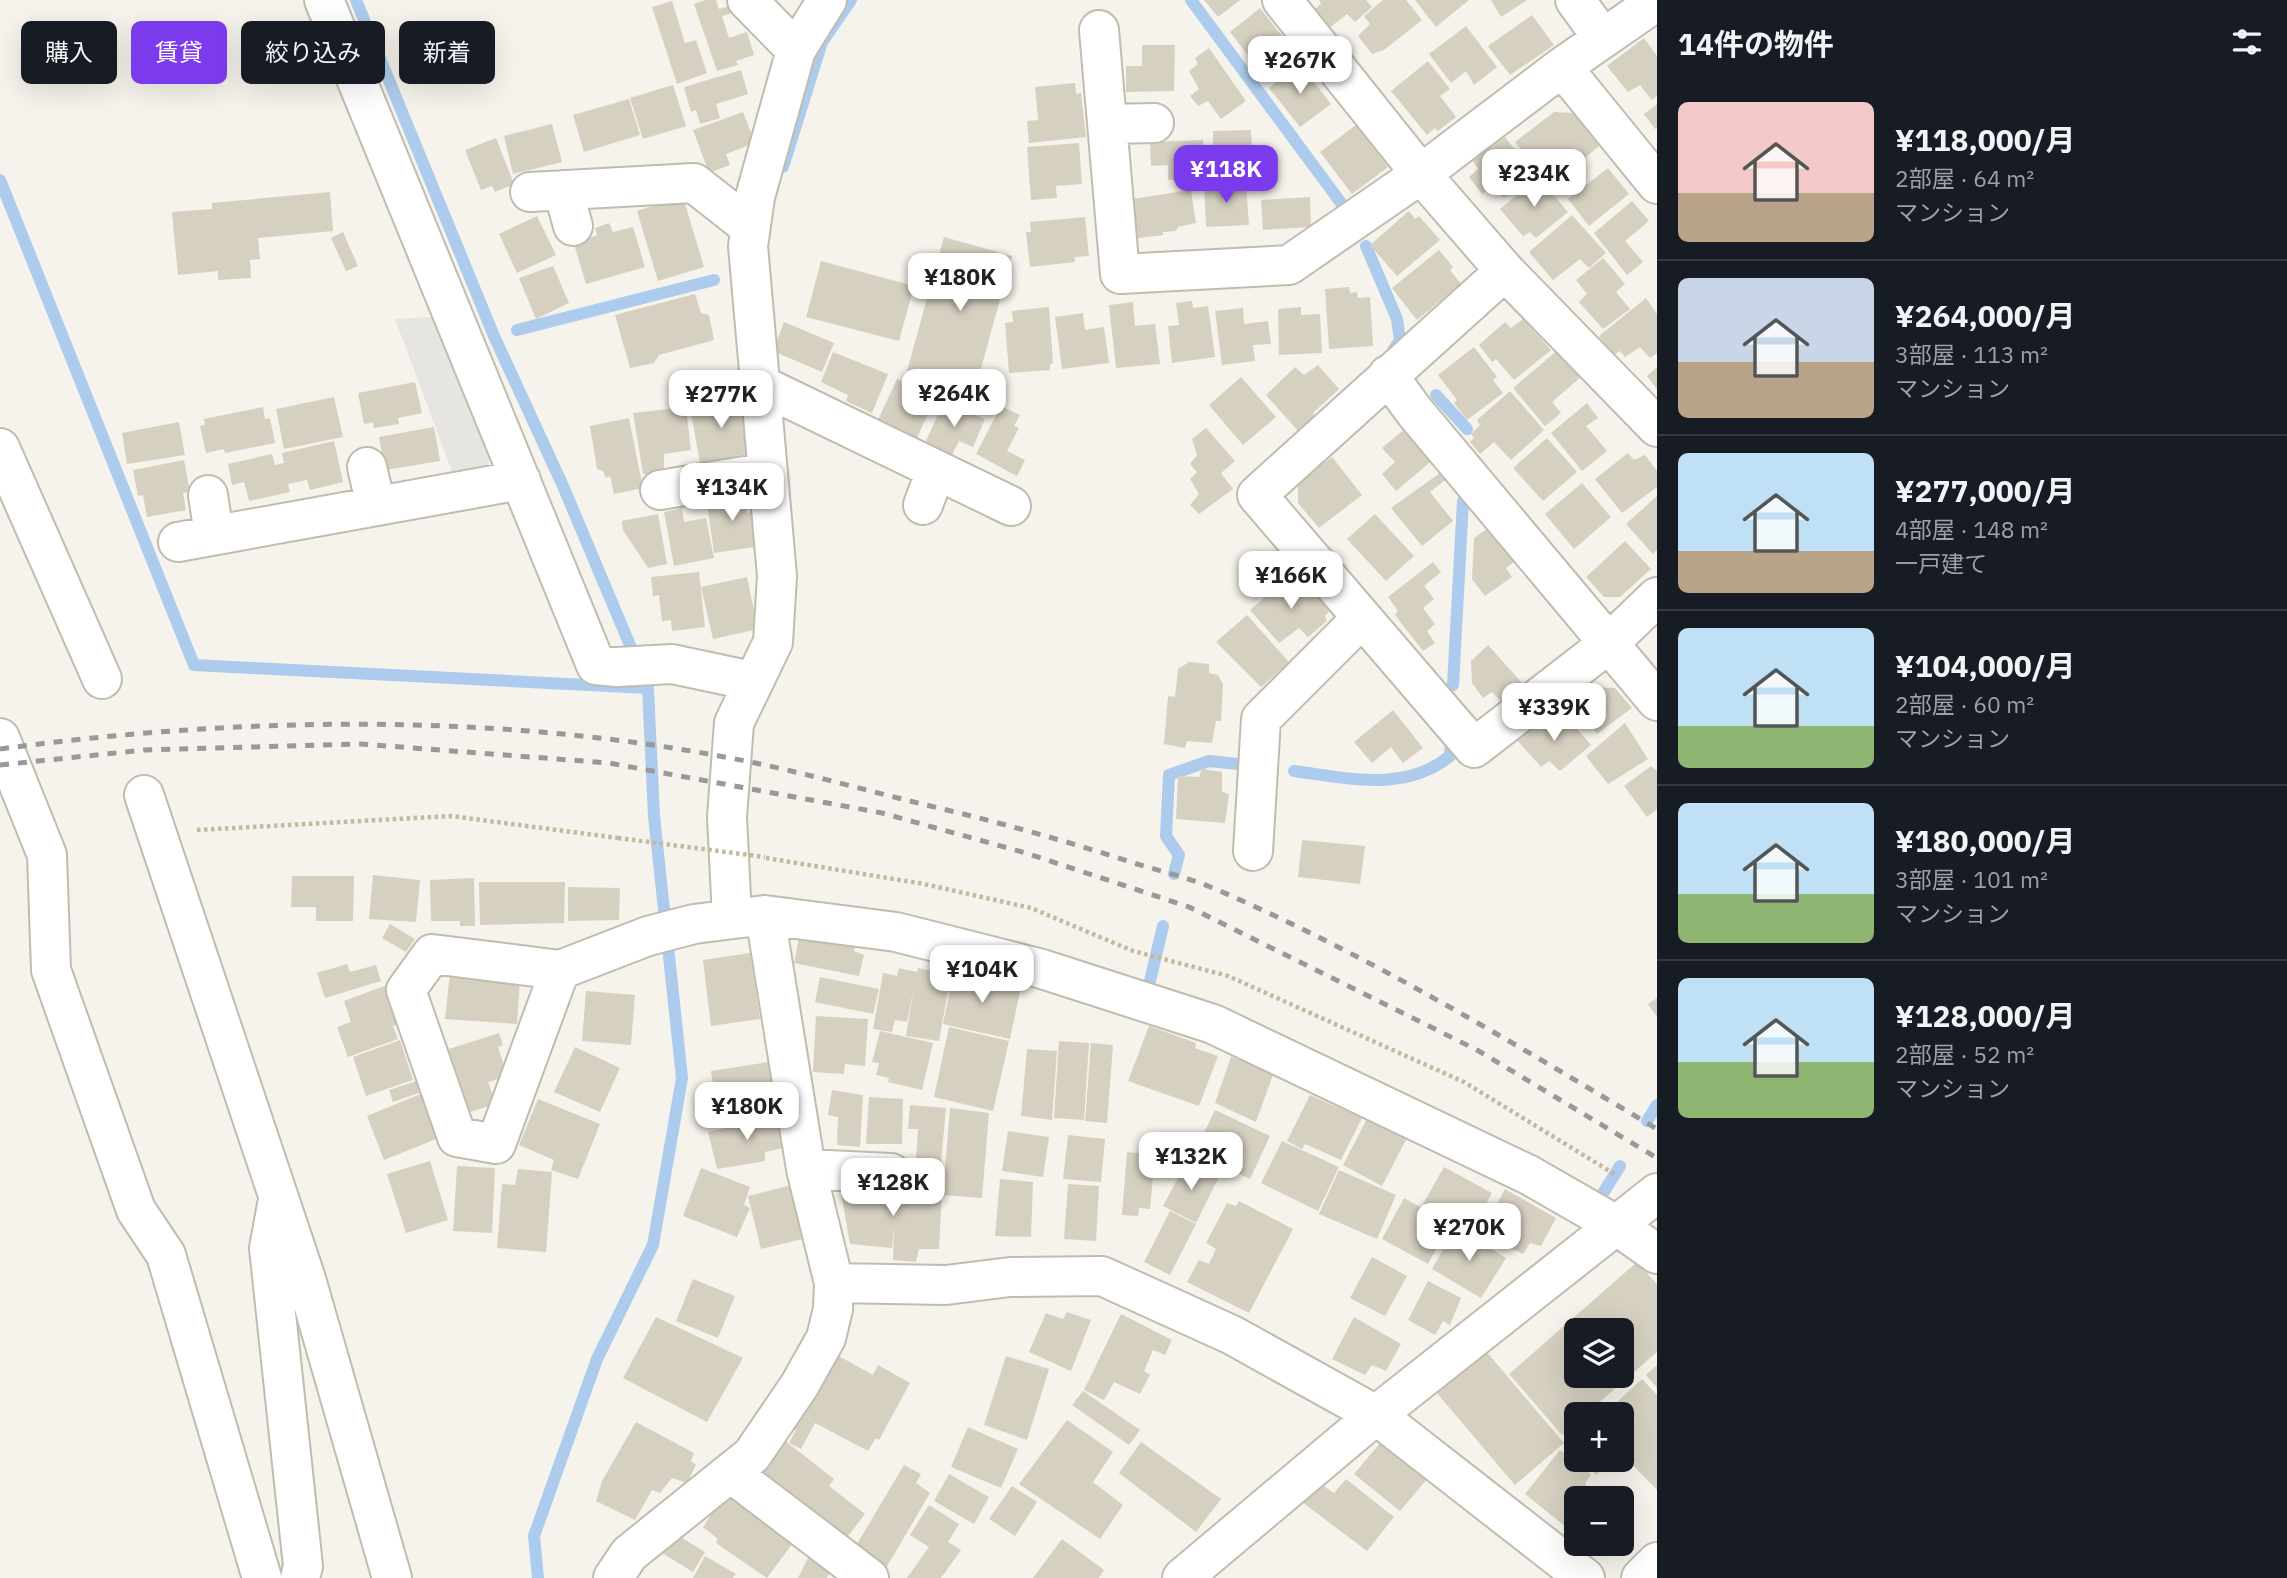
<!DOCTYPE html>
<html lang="ja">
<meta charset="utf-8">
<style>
body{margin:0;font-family:"IBM Plex Sans","Noto Sans JP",sans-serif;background:#242831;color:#f1f3f6;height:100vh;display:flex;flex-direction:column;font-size:26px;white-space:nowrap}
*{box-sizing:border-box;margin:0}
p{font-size:23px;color:#9ea1a6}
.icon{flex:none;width:38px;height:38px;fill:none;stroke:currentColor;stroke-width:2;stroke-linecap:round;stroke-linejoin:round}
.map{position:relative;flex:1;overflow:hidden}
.panel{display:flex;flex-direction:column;background:#171b24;width:630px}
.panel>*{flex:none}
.top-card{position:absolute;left:21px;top:21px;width:665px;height:63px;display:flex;gap:14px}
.tools{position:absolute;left:1564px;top:1318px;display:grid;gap:14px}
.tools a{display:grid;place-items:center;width:70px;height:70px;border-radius:10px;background:#171b24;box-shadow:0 7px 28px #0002;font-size:35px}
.price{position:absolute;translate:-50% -60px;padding:0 16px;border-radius:14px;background:#fff;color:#222;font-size:23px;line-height:46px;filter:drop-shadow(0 2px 4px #0008)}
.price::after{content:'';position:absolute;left:50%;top:42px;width:21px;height:16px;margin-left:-10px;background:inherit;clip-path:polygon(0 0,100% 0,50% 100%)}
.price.active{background:#7c3aed;color:#fff}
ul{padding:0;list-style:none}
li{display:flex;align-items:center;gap:21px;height:175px;padding:0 21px}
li+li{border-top:2px solid #363941}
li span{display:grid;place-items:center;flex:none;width:196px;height:140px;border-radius:10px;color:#555}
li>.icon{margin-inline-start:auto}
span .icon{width:84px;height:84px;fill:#fffc;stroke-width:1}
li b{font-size:30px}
h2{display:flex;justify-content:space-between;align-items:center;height:84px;padding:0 21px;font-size:30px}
.pill{padding:0 24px;border-radius:10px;background:#171b24;box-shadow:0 7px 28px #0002;font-size:24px;line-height:63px}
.pill.active{background:#7c3aed;color:#fff}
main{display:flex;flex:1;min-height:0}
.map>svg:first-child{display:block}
.parking{fill:#e7e5e2}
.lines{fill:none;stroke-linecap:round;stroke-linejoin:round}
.stream{stroke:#adcbec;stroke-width:12}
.building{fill:#d6d0c1;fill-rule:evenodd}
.minor-casing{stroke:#c0bcae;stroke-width:42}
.path{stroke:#c1b9a0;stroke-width:4.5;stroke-dasharray:3.5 3.5;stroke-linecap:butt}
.minor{stroke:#fff;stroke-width:38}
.rail{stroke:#999;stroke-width:5;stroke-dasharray:9 9;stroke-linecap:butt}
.path-bridge{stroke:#c1b9a0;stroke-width:4.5;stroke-dasharray:3.5 3.5;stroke-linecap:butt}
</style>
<main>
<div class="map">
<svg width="1657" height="1578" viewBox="0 0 1657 1578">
<rect width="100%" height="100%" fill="#f5f3eb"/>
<!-- parking -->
<path class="parking" d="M432 317 489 458 487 466 453 474 395 319Z"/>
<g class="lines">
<!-- stream -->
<path class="stream" d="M356 0 494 336 563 486 648 688 654 816 682 1078 653 1245 597 1359 534 1536 538 1578
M1191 0 1344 207
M783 167 822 42 851 0
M0 180 194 665 648 688
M1366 246 1397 319 1400 340 1394 349
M517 330 714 280
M1436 395 1467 429
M1453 685 1463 501
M1294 771C1347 778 1405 793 1450 756L1451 741
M1174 874 1179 855 1166 836 1169 775 1209 761 1247 765
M1149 985 1163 926
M1647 1121 1657 1105
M1600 1198 1620 1166"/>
</g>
<!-- building -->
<path class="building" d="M706 0H716L719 9 730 6 732 13 722 16 729 38 747 32 754 55 736 61 738 65 717 71 694 4Z
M1204 0H1240L1218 17Z
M1319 0H1366L1372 7 1355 22 1347 14 1328 29 1314 10 1321 4Z
M1383 0H1406L1422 20 1384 50 1372 54 1358 36 1370 24 1364 16Z
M1415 0H1469L1436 27Z
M1491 0H1527L1501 17Z
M672 1 685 43 696 40 707 73 677 84 652 7Z
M1260 8 1293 50 1262 74 1230 32Z
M1532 15 1554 45 1510 75 1488 46Z
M1466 26 1497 67 1474 85 1466 71 1451 83 1429 54Z
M1644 38 1657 56V96L1652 100 1640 85 1628 92 1607 66Z
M1142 45H1175L1174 91 1126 92V66H1142Z
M1209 48 1246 101 1221 119 1208 101 1198 106 1190 96 1199 89 1189 71 1198 64 1195 58Z
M1428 61 1450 89 1440 96 1456 117 1438 131 1435 128 1427 135 1391 91Z
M1300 64 1331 104 1300 127 1269 88Z
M741 70 748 94 716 104 720 118 700 124 696 110 691 112 684 87Z
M1075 83 1076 94 1081 93 1086 137 1029 143 1027 121 1038 120 1035 87Z
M673 85 686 126 643 139 630 98Z
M629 99 640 135 584 152 573 115Z
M1657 104V128L1655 129 1644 114Z
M743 112 755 143 726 154 730 165 709 173 693 130Z
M1554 112 1573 113 1599 146 1551 186 1515 142Z
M552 124 562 162 513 174 504 136Z
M1356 125 1388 167 1352 194 1320 152Z
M1251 130 1252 149H1269L1270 181H1234L1233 167H1213V131Z
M1505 137 1534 174 1504 198 1493 186 1482 194 1469 177 1478 169 1473 161Z
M496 138 514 184 495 192 492 186 481 190 465 150Z
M1203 140 1204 164 1192 165V179L1168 180V165L1151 166 1150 142Z
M1079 143 1082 184 1056 186 1057 198 1031 200 1027 147Z
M1608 168 1629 194 1589 226 1568 199Z
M1538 177 1568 212 1536 238 1530 232 1523 236 1500 209Z
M1246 183 1249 225 1206 227 1204 186Z
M1191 190 1196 223 1178 227 1176 231 1163 232V235L1138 238 1132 199Z
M330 192 333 231 258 238 260 259 250 260 251 278 218 280V271L178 275 172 212 212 209V203Z
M683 197 704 267 658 281 637 211Z
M1310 197 1311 227 1263 230 1261 200Z
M1632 201 1649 221 1625 241 1643 262 1627 275 1594 233Z
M1409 211 1415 219 1419 216 1440 240 1397 276 1370 245Z
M1572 215 1606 253 1589 268 1580 259 1553 280 1529 252Z
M537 216 556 255 517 273 499 234Z
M1085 217 1089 256 1074 257 1075 262 1030 267 1026 232H1031L1030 222Z
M609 223 613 232 633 227 645 267 586 284 574 244 597 235 595 228Z
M343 232 358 266 346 271 331 238Z
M944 237 1012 256 975 390 907 371Z
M1439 250 1453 267 1450 270 1461 284 1417 320 1392 288Z
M1603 258 1625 284 1616 292 1630 309 1603 329 1579 302 1587 294 1576 280Z
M821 261 914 286 899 341 806 317Z
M553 266 569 303 536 319 519 278Z
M1349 287 1350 293 1357 292 1358 298 1370 297 1373 346 1329 349 1325 289Z
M695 294 701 313 709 315 714 340 659 355 654 363 630 368 615 315Z
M1646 298 1657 314V353L1650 358 1640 347 1625 357 1620 351 1613 355 1599 336Z
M1192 301 1193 308 1208 306 1215 357 1172 363 1168 326 1179 325 1176 303Z
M1133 302 1135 326 1155 324 1160 364 1116 368 1109 305Z
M1049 307 1053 363 1050 364V370L1009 373 1005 323 1013 322 1012 311Z
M1301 307V315L1320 314 1322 353 1279 355 1278 309Z
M1243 308 1244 324 1268 321 1271 344 1253 345 1255 361 1222 365 1215 311Z
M1083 313 1085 330 1104 327 1109 363 1062 369 1055 317Z
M1523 319 1551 350 1514 380 1496 359 1492 362 1479 345 1505 322 1511 328Z
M784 322 834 343 822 372 773 351Z
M1474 347 1497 377 1493 380 1503 393 1467 420 1454 403 1457 400 1438 375Z
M1559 349 1582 376 1552 402 1561 413 1545 426 1513 388Z
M833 352 888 374 872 413 846 401 848 395 821 382Z
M1318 365 1339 389 1313 413 1315 418 1299 432 1266 395 1295 367 1304 375Z
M1657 367V389L1647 376Z
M748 376 750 393 704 398 703 382Z
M1241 377 1276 417 1243 445 1209 405Z
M897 379 936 396 917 438 878 420Z
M415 382 422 413 398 418 399 424 374 428 373 422 364 424 358 393Z
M1510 391 1544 430 1511 460 1494 442 1480 454 1470 442 1474 438 1471 434 1480 425 1477 420Z
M334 397 343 437 284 449 276 409Z
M742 397 752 453 700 463 690 407Z
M944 401 985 419 973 447 959 441 952 455 925 443Z
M1587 403 1598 418 1586 426 1607 451 1582 471 1551 433Z
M1001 406 1020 415 1014 426 1019 428 1007 451 1025 460 1017 476 976 454Z
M263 407 265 419 270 418 275 443 225 453 224 449 206 453 200 426 205 425 204 419Z
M686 407 691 450 664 454V473L643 474 633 413Z
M629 418 643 488 614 494 610 476 606 478 603 471 597 469 590 426Z
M179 422 185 455 127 464 122 433Z
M434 427 440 461 385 470 379 437Z
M1407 427 1434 459 1396 491 1382 474 1395 462 1382 448Z
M1206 428 1235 461 1221 473 1233 489 1199 514 1190 505 1199 494 1190 479 1197 472 1190 464 1197 455 1192 439Z
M1547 438 1577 472 1543 501 1513 468Z
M334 441 343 482 310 490 307 480 288 484 290 492 249 501 244 482 232 485 228 464 272 454 275 465 284 463 282 453Z
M1628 453 1634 460 1645 455 1657 471V487L1622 513 1595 479Z
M1332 457 1362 495 1319 528 1298 503V483Z
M184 460 190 492 183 493 186 510 147 517 143 495 138 496 133 470Z
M1447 468 1452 475 1430 492 1453 521 1422 546 1391 508Z
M1582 483 1611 517 1574 549 1545 514Z
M743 490 747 513 756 511 761 546 714 553 706 496Z
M1657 496V550L1653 554 1626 524Z
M682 508 684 522 706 518 714 558 674 566 664 512Z
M658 514 667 564 648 568 623 530 622 521Z
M1375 514 1414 556 1386 581 1347 539Z
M1497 522 1521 557 1506 568 1512 577 1485 596 1472 579 1474 538Z
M1625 541 1651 569 1620 597H1604L1586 577Z
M1433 562 1441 572 1424 586 1434 599 1423 608 1435 624 1427 631 1435 643 1423 651 1395 615 1398 611 1388 597Z
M699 572 705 627 672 631 671 620 662 621 659 595 653 596 651 577Z
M747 577 758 629 713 639 701 587Z
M1303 578 1330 610 1325 616 1327 621 1308 637 1299 628 1279 643 1250 610 1283 581 1291 588Z
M1247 615 1289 662 1261 687 1216 642Z
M1488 645 1530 692 1508 709 1492 692 1483 698 1472 683 1471 661Z
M1189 662 1209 664V673L1218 675 1223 684 1221 721H1216L1212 743 1187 741 1185 748 1164 744 1168 696 1175 697 1178 669Z
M1592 687 1615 688 1632 708 1597 734 1573 702Z
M1393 710 1423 748 1403 763 1391 747 1372 763 1354 742Z
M1551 715 1563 728 1571 722 1591 745 1560 771 1549 761 1541 767 1517 740 1537 722 1540 724Z
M1625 723 1648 759 1608 784 1586 756Z
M1651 766 1657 771V809L1647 817 1624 786Z
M1202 769 1222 772V792L1229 794 1225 823 1176 819 1178 776 1199 777Z
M1302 840 1365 846 1360 884 1298 877Z
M373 875 420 880 416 922 369 919Z
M292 876H354L353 921H316V907H291Z
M474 878 475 926H460V921H431L430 880Z
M479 882H565L564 923 480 925Z
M568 887 620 888 619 920 568 921Z
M390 924 415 939 406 952 382 938Z
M799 938 855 945 854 951 864 955 859 976 794 963Z
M750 953 760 1019 711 1026 703 960Z
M347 964 350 972 376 965 381 981 325 998 317 973Z
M899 968 917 972 918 968 951 974 939 1041 906 1036 914 987 907 1022 895 1020 892 1032 873 1029 883 973 897 976Z
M954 970 1021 987 1010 1039 943 1024Z
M450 973 520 979 517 1024 445 1019Z
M820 977 879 989 873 1014 815 1002Z
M387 985 402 1023 393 1026 398 1039 348 1057 337 1027 351 1022 344 1001Z
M586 991 635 995 631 1045 582 1041Z
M1657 998V1017L1648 1004Z
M816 1016 868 1019 865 1066 845 1064 844 1074 813 1072Z
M1149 1026 1196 1043 1195 1048 1218 1056 1199 1106 1128 1081Z
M949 1027 1009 1041 993 1111 934 1097Z
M880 1031 933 1043 922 1090 888 1082 889 1078 876 1075 879 1063 872 1062Z
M499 1033 503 1045 498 1047 507 1076 488 1082 496 1104 470 1112 449 1049Z
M400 1040 413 1080 366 1096 353 1057Z
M1059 1041 1089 1043 1084 1120 1054 1118Z
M1091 1043 1113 1045 1107 1123 1085 1121Z
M575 1047 620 1068 600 1112 554 1092Z
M1027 1049 1057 1051 1052 1120 1021 1116Z
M1231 1057 1274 1072 1256 1122 1215 1103Z
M769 1062 774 1105 718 1115 711 1071Z
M420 1080 424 1091 393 1102 389 1090Z
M832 1090 863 1095 860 1147 837 1145 838 1117 828 1115Z
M423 1093 441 1137 384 1160 367 1116Z
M1310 1095 1362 1118 1341 1160 1305 1144 1302 1149 1287 1141Z
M869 1097 903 1099 902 1144H866Z
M538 1099 600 1124 578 1179 551 1170 554 1160 519 1145Z
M910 1105 946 1108 940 1174 915 1172 918 1129H908Z
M950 1108 989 1113 982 1198 943 1195Z
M1215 1110 1270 1136 1250 1179 1194 1154Z
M1369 1115 1408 1136 1382 1186 1343 1165Z
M780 1116 787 1147 765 1152V1161L717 1169 708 1132Z
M1008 1131 1049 1137 1043 1177 1002 1171Z
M1068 1135 1105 1139 1101 1182 1063 1179Z
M1282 1141 1339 1167 1318 1211 1261 1183Z
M1127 1152 1155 1155 1150 1209 1139 1208 1138 1216 1122 1215Z
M430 1161 448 1220 406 1233 387 1174Z
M1187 1161 1219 1177 1196 1223 1163 1206Z
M457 1166 495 1168 492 1233 453 1231Z
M1444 1167 1492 1193 1471 1231 1423 1204Z
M701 1168 750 1187 744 1205 750 1208 737 1237 683 1216Z
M518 1169 552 1172 546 1252 497 1248 502 1184 515 1185Z
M1339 1170 1396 1195 1377 1239 1319 1214Z
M1000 1179 1033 1182 1031 1237 995 1236Z
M839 1181 942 1191 939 1249H919L916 1262 893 1260 894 1226 892 1248 850 1244Z
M1068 1184 1099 1186 1096 1241 1064 1239Z
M792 1185 807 1238 761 1249 748 1196Z
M1505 1189 1556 1218 1541 1246 1530 1243 1523 1254 1481 1234Z
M1404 1198 1449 1223 1428 1264 1382 1239Z
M1239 1201 1293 1229 1249 1313 1187 1282 1199 1260 1209 1264 1216 1249 1206 1243 1227 1203 1236 1206Z
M1170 1211 1196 1224 1170 1275 1144 1262Z
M1456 1227 1506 1258 1481 1298 1432 1269Z
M1372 1257 1407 1276 1385 1316 1350 1298Z
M1637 1262 1657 1284V1352L1586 1414H1577V1422L1562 1435 1509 1374ZM1577 1330H1622V1376H1577Z
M693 1279 735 1296 718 1338 676 1321Z
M1428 1281 1461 1298 1450 1325 1443 1321 1435 1335 1408 1320Z
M1067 1312 1091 1320 1071 1371 1029 1352 1046 1313 1063 1319Z
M1121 1314 1172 1340 1165 1355 1153 1350 1144 1371 1150 1375 1140 1394 1114 1382 1104 1400 1084 1390Z
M656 1317 743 1358 707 1422 623 1378Z
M1354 1317 1401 1344 1386 1371 1372 1365 1365 1375 1332 1359Z
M1485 1350 1564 1443 1515 1485 1436 1392Z
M837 1355 873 1375 878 1365 910 1383 879 1440 876 1438 868 1451 815 1423 801 1449 789 1443 796 1430 790 1428 803 1404 808 1407Z
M1006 1356 1049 1369 1027 1440 984 1425Z
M1657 1365V1388L1646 1375Z
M1642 1379 1657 1395V1490L1622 1454V1414H1604Z
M1083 1391 1140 1430 1129 1445 1072 1405Z
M1067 1420 1113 1452 1093 1482 1123 1505 1100 1539 1019 1484Z
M636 1422 694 1453 691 1461 696 1465 687 1483 672 1478 660 1493 652 1490 635 1520 596 1501 602 1481Z
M968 1427 1018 1449 1001 1488 951 1467Z
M784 1440 834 1479 829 1486 865 1514 845 1540 760 1473Z
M1382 1441 1428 1478 1400 1511 1354 1474Z
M1141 1442 1221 1499 1196 1532 1119 1473Z
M1560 1450 1591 1474 1585 1484 1603 1498H1577V1536L1525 1494Z
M1582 1460H1614L1596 1475Z
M904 1465 921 1474 916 1483 930 1493 885 1570 854 1549Z
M949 1474 989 1497 974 1524 934 1501Z
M1346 1479 1394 1517 1367 1551 1302 1502 1317 1481 1334 1493Z
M736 1484 801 1532 767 1578 716 1543 718 1539 703 1527 714 1510 710 1504Z
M1012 1486 1037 1502 1015 1536 989 1519Z
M929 1505 959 1524 948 1542 961 1550 941 1578H907L929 1547 910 1535Z
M674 1533 705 1552 693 1572 662 1553Z
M1062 1539 1104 1570 1099 1578H1033Z
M705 1556 736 1574 733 1578H693Z
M809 1556 833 1566 827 1578H798Z"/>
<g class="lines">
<!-- minor casing -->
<g class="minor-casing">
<path id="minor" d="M324 0 596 665 617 667 672 664 752 681
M747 0 796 50
M1282 0 1421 174 1505 271 1657 427
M1575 0 1602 37
M1099 30 1120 274 1289 265 1421 174 1562 67 1657 1
M1562 67 1657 184
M1107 124 1154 123
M563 190 573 226
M530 192 694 183 750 227
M1505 271 1257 495 1474 748 1608 644 1657 597
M1388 375 1414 411 1657 701
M759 384 1011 506
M0 448 102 679
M367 467 376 506
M660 490 768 472
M208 495 214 535
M923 505 936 470
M178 542 521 480
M0 738 47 855 51 970 136 1210 166 1255 262 1578
M144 795 306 1279 392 1578
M1253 851 1261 719 1362 618
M765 915 806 1169 834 1283 946 1285 1010 1277 1102 1276 1232 1335 1376 1415 1585 1578
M732 918 727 817 734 723 773 642 777 576 748 246 755 197 796 50 827 0
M560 970 496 1144 457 1137 406 990 432 954 560 970 648 936 694 924 765 915 896 932 1042 969 1213 1024 1529 1175 1616 1225 1657 1254
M806 1169 891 1173
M277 1205 269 1248 303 1566 300 1578
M731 1473 869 1578
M613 1578 629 1554 752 1455 799 1386 826 1338 833 1309 834 1283
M1182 1578 1376 1415 1657 1193
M1641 1578 1657 1562"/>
</g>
<!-- path -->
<path class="path" d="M197 830 451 816 618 838
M766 858 924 884 1031 908 1133 951 1228 976 1464 1082 1616 1175"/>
<!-- minor -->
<use href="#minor" class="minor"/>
<!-- rail -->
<path class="rail" d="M0 749C253 715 515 712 765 765 819 777 873 792 926 805 998 822 1067 841 1137 864 1164 872 1194 879 1220 891 1372 957 1515 1044 1657 1129
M0 765 144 750 361 744 609 763 882 813 1026 853 1189 907 1477 1050 1657 1158"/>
<!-- path-bridge -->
<path class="path-bridge" d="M618 838 765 857"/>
</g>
</svg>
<div class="tools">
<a><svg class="icon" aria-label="layers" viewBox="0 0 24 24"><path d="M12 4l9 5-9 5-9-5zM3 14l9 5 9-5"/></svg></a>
<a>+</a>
<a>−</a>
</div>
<b class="price" style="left:1300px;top:96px">¥267K</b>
<b class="price active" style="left:1226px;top:205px">¥118K</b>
<b class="price" style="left:1534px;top:209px">¥234K</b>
<b class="price" style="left:960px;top:313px">¥180K</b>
<b class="price" style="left:954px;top:429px">¥264K</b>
<b class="price" style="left:721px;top:430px">¥277K</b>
<b class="price" style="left:732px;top:523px">¥134K</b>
<b class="price" style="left:1291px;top:611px">¥166K</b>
<b class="price" style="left:1554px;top:743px">¥339K</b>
<b class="price" style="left:982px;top:1005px">¥104K</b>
<b class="price" style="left:747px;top:1142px">¥180K</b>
<b class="price" style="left:1191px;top:1192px">¥132K</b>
<b class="price" style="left:893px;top:1218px">¥128K</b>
<b class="price" style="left:1469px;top:1263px">¥270K</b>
<div class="top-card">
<a class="pill">購入</a>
<a class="pill active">賃貸</a>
<a class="pill">絞り込み</a>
<a class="pill">新着</a>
</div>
</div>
<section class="panel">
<h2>14件の物件<svg class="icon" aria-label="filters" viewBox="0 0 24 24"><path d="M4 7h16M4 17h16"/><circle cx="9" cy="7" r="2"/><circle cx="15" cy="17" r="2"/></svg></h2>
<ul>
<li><span style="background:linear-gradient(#f6c9c9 65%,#b9a48a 0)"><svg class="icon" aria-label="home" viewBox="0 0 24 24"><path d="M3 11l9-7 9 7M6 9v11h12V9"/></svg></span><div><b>¥118,000/月</b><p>2部屋 · 64 m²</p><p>マンション</p></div></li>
<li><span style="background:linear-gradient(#c9d6e8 60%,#b9a48a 0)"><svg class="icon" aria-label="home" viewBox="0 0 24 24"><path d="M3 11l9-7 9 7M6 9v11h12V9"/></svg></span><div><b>¥264,000/月</b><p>3部屋 · 113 m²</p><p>マンション</p></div></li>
<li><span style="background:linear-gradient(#bfe0f5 70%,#b9a48a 0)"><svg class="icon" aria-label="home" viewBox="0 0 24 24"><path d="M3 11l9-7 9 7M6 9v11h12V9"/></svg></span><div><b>¥277,000/月</b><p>4部屋 · 148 m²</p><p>一戸建て</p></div></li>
<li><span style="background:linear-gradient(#bfe0f5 70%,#8fb573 0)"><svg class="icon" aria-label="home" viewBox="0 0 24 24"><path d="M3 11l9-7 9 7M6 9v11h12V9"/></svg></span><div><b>¥104,000/月</b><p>2部屋 · 60 m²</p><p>マンション</p></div></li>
<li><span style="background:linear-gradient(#bfe0f5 65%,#8fb573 0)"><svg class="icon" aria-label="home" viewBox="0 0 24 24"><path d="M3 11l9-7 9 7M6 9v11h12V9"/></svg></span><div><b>¥180,000/月</b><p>3部屋 · 101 m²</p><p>マンション</p></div></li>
<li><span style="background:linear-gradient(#bfe0f5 60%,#8fb573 0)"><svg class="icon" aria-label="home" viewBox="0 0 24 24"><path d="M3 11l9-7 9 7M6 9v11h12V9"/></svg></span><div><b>¥128,000/月</b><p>2部屋 · 52 m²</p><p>マンション</p></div></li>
</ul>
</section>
</main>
